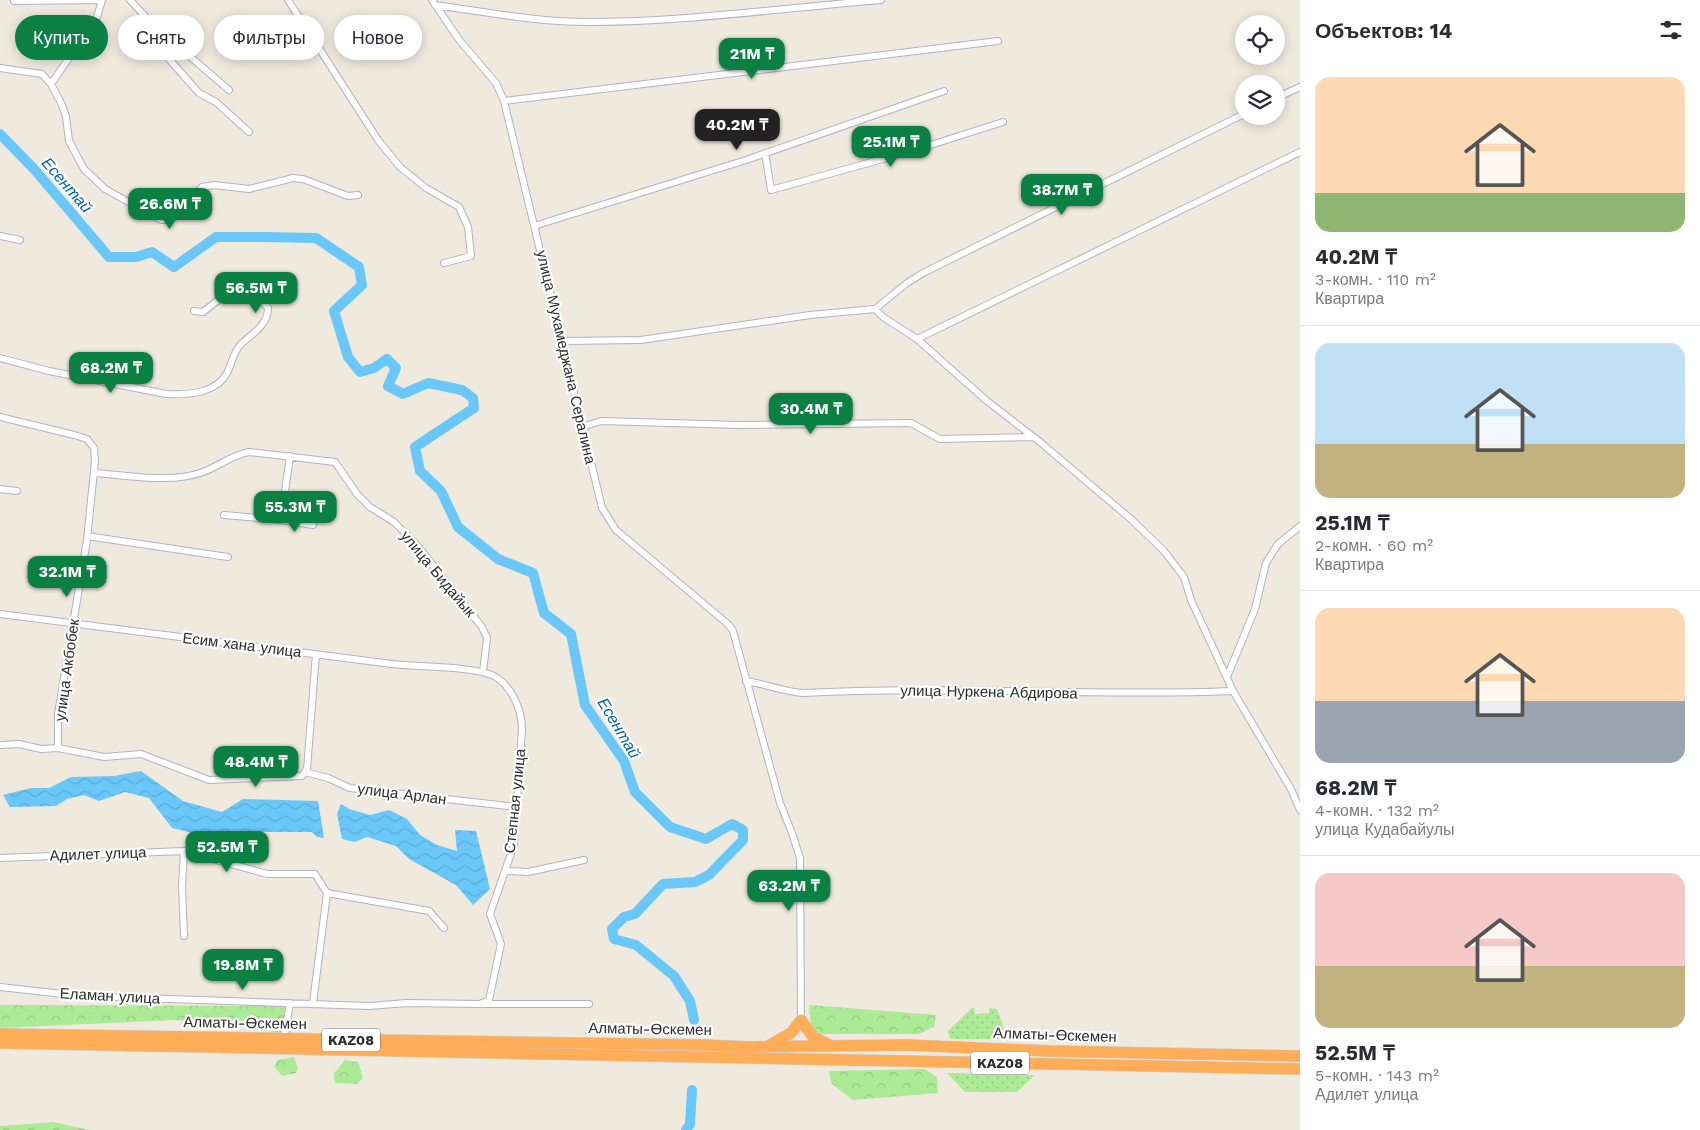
<!DOCTYPE html>
<html lang="ru">
<meta charset="utf-8">
<style>
body{margin:0;font-family:"Work Sans",sans-serif;background:#f7f7f7;color:#2b2b33;height:100vh;display:flex;flex-direction:column;font-size:19px;white-space:nowrap}
*{box-sizing:border-box;margin:0}
p{font-size:16px;color:#7c7c81}
.icon{flex:none;width:28px;height:28px;fill:none;stroke:currentColor;stroke-width:2;stroke-linecap:round;stroke-linejoin:round}
.map{position:relative;flex:1;overflow:hidden}
.drawer{display:flex;flex-direction:column;background:#fff;width:400px}
.drawer>*{flex:none}
.guide{position:absolute;left:15px;top:15px;width:475px;height:45px;display:flex;gap:10px}
.fabs{position:absolute;left:1235px;top:15px;display:grid;gap:10px}
.fabs a{display:grid;place-items:center;width:50px;height:50px;border-radius:50%;background:#fff;box-shadow:0 2px 12px #0003;font-size:25px}
.price{position:absolute;translate:-50% -42px;padding:0 11px;border-radius:10px;background:#0b8043;color:#fff;font-size:16px;line-height:32px;filter:drop-shadow(0 1px 2px #0008)}
.price::after{content:'';position:absolute;left:50%;top:30px;width:15px;height:11px;margin-left:-8px;background:inherit;clip-path:polygon(0 0,100% 0,50% 100%)}
.price.active{background:#222;color:#fff}
ul{padding:0;list-style:none}
li{display:grid;align-content:center;gap:10px;height:265px;padding:0 15px}
li+li{border-top:1px solid #e1e1e2}
li span{display:grid;place-items:center;height:155px;border-radius:15px;color:#555}
li>.icon{margin-inline-start:auto}
span .icon{width:90px;height:90px;fill:#fffc;stroke-width:1}
li b{font-size:21px}
h2{display:flex;justify-content:space-between;align-items:center;height:60px;padding:0 15px;font-size:21px}
.tag{padding:0 18px;border-radius:22px;background:#fff;box-shadow:0 2px 12px #0003;font-size:18px;line-height:45px}
.tag.active{background:#0b8043;color:#fff}
main{display:flex;flex:1;min-height:0}
.map>svg:first-child{display:block}
.grass{fill:url(#grass-dots)}
.forest{fill:url(#forest-crowns)}
.water{fill:url(#water-waves)}
.lines{fill:none;stroke-linecap:round;stroke-linejoin:round}
.river{stroke:#69c8f9;stroke-width:10}
.street-casing{stroke:#b2b3c1;stroke-width:8}
.highway-casing{stroke:#ccc;stroke-width:12}
.street{stroke:#fff;stroke-width:6}
.highway{stroke:#ffad59;stroke-width:11}
.labels{text-anchor:middle;dominant-baseline:central;stroke-width:4.5;stroke-linejoin:round;paint-order:stroke}
.shield{fill:#fff;stroke:#6b6b6b;stroke-width:1}
.shield-label{font-size:14px;font-weight:bold;fill:#2c2c2c}
.street-label{font-size:15px;fill:#2c2c2c;stroke:#fff}
.water-label{font-size:16px;font-style:italic;fill:#0264ab;stroke:#fff}
</style>
<main>
<div class="map">
<svg width="1300" height="1130" viewBox="0 0 1300 1130">
<defs>
<pattern id="grass-dots" width="8" height="8" patternUnits="userSpaceOnUse" patternTransform="scale(1.25)"><rect width="8" height="8" fill="#acea96"/><path d="M2 2h.1M6 6h.1" fill="none" stroke="#94c981" stroke-width="1.8" stroke-linecap="round"/></pattern>
<pattern id="forest-crowns" width="20" height="18" patternUnits="userSpaceOnUse" patternTransform="scale(1.25)"><rect width="20" height="18" fill="#acea96"/><path d="M2 6a3 3 0 1 1 6 0M12 15a3 3 0 1 1 6 0" fill="none" stroke="#94c981"/></pattern>
<pattern id="water-waves" width="16" height="10" patternUnits="userSpaceOnUse" patternTransform="scale(1.25)"><rect width="16" height="10" fill="#69c8f9"/><path d="M0 5q4-4 8 0t8 0" fill="none" stroke="#5bacd6"/></pattern>
</defs>
<rect width="100%" height="100%" fill="#efe9de"/>
<!-- grass -->
<path class="grass" d="M972 1008H974L975 1014 989 1013V1008L997 1009 1008 1039H950L948 1031Z
M947 1073 1035 1075 1017 1092H965Z"/>
<!-- forest -->
<path class="forest" d="M0 1005 284 1006 288 1034 220 1023 175 1020 0 1028Z
M809 1005 936 1015 934 1027 919 1034H817L811 1026Z
M294 1057 298 1068 296 1073 282 1076 274 1066 278 1060Z
M345 1060 358 1062 363 1078 357 1084 335 1083 334 1073Z
M924 1069 937 1077 938 1093 853 1100 831 1083 829 1071Z
M53 1122 89 1130H0V1126Z"/>
<!-- water -->
<path class="water" d="M141 771 183 801 222 812 243 799 318 801 324 838 317 837 312 832H262L216 839 172 828 149 798 125 792 99 801 84 795 67 799 56 806 10 807 3 795 31 788H49L71 777 114 776Z
M341 804 349 809 370 815 389 810 407 819 420 835 437 845 457 851 455 830 476 831 490 889 473 905 456 885 409 859 396 846 367 837 355 842 342 839 337 814Z"/>
<g class="lines">
<!-- river -->
<path class="river" d="M0 134 34 169 109 257H136L152 252 174 267 216 237H265L316 238 359 267 362 285 334 311 348 357 360 372 374 368 387 359 396 368 388 386 403 394 428 383 462 390 473 398 474 408 415 447 420 471 441 491 458 527 498 559 533 573 544 613 571 634 585 705 624 761 635 792 670 827 706 839 732 824 743 830V840L709 875 695 882 663 884 635 914 624 917 612 929 614 939 636 945 674 976 690 1001 694 1020
M686 1130 690 1124 692 1090"/>
<!-- street casing -->
<g class="street-casing">
<path id="street" d="M130 0 154 26 169 59 199 93 216 102 249 132
M288 0 378 140 400 167 426 188 459 207 468 227 471 256 444 263
M432 0 460 41 496 83 504 101 602 508 616 530 729 625 733 631 780 803 792 833 800 858 801 1020
M14 1 102 0 97 17 51 84
M435 5C487 12 541 23 594 22 689 21 786 8 881 0
M159 30 229 90
M0 68 42 74 51 84 61 103 66 116 69 141 84 169 105 189 161 220H169L202 187 214 185 249 189 293 178 303 179 348 196 358 195
M1276 98 1300 87
M504 101 998 41
M765 153 771 190 915 150 1003 122
M534 226 746 160 944 91
M0 236 20 240
M875 309 907 283 923 273 1244 114
M917 339 1300 152
M562 341 641 340 810 315 875 309 883 317 917 339 987 401 1040 442 1132 520 1164 551 1184 577 1191 600 1233 691 1291 789 1300 810
M0 358 49 371 166 394C188 395 217 394 228 371 232 362 234 351 241 344 252 334 268 325 268 308L261 300 232 289 203 312 194 311
M0 417 74 435 87 439 94 448 95 461 87 540 58 714V748
M582 427 601 421 739 425 911 423 940 439 1033 437
M94 473C128 475 170 484 203 472 219 466 232 455 249 452L335 462 357 494 370 507 394 522 417 545 482 627 487 638 483 672
M0 489 17 491
M224 515 281 520 290 456
M281 520 313 525
M87 536 228 557
M0 614C131 631 261 647 392 664 417 667 477 666 496 677 513 688 522 711 522 730L514 845 490 914 501 944 489 1000 480 1004 407 1003 369 1006 81 996 0 987
M1227 677 1255 609 1266 563 1278 544 1300 526
M746 681C766 684 784 692 804 693 947 685 1090 697 1233 691
M0 745 19 744 41 749 58 748 104 757 141 754 209 780 302 776 305 772 328 778 350 788 516 807
M305 772 307 769 316 654
M0 858 184 851 267 874H315L327 893 429 911 444 928
M506 871 528 872 584 860
M184 936 182 886 184 851
M313 1003 327 893
M484 1004H589
M284 1039 290 1003"/>
</g>
<!-- highway casing -->
<g class="highway-casing">
<path id="highway" d="M801 1020 813 1037 828 1044
M0 1034 702 1045 751 1047 908 1045 1049 1051 1300 1056
M0 1043 1300 1069
M770 1045 791 1033 801 1020"/>
</g>
<!-- street -->
<use href="#street" class="street"/>
<!-- highway -->
<use href="#highway" class="highway"/>
</g>
<g class="labels">
<!-- shield labels -->
<g class="shield">
<rect x="322" y="1028.5" width="58" height="23" rx="4"/>
<rect x="971" y="1051.5" width="58" height="23" rx="4"/>
</g>
<g class="shield-label">
<text x="351" y="1040">KAZ08</text>
<text x="1000" y="1063">KAZ08</text>
</g>
<!-- street labels -->
<g class="street-label">
<text transform="translate(566 357) rotate(77)">улица Мухамеджана Сералина</text>
<text transform="translate(438 574) rotate(50)">улица Бидайык</text>
<text transform="translate(242 645) rotate(7)">Есим хана улица</text>
<text transform="translate(67 670) rotate(-82)">улица Акбобек</text>
<text transform="translate(989 692) rotate(1)">улица Нуркена Абдирова</text>
<text transform="translate(402 794) rotate(7)">улица Арлан</text>
<text transform="translate(515 801) rotate(-84)">Степная улица</text>
<text transform="translate(98 854) rotate(-2)">Адилет улица</text>
<text transform="translate(110 996) rotate(3)">Еламан улица</text>
<text transform="translate(245 1023) rotate(1)">Алматы-Өскемен</text>
<text transform="translate(650 1029) rotate(1)">Алматы-Өскемен</text>
<text transform="translate(1055 1035) rotate(2)">Алматы-Өскемен</text>
</g>
<!-- water labels -->
<g class="water-label">
<text transform="translate(67 185) rotate(49)">Есентай</text>
<text transform="translate(619 728) rotate(59)">Есентай</text>
</g>
</g>
</svg>
<div class="fabs">
<a><svg class="icon" aria-label="locate" viewBox="0 0 24 24"><circle cx="12" cy="12" r="6"/><path d="M12 2v4M12 18v4M2 12h4M18 12h4"/></svg></a>
<a><svg class="icon" aria-label="layers" viewBox="0 0 24 24"><path d="M12 4l9 5-9 5-9-5zM3 14l9 5 9-5"/></svg></a>
</div>
<b class="price" style="left:752px;top:80px">21M ₸</b>
<b class="price active" style="left:737px;top:151px">40.2M ₸</b>
<b class="price" style="left:891px;top:168px">25.1M ₸</b>
<b class="price" style="left:1062px;top:216px">38.7M ₸</b>
<b class="price" style="left:170px;top:230px">26.6M ₸</b>
<b class="price" style="left:256px;top:314px">56.5M ₸</b>
<b class="price" style="left:111px;top:394px">68.2M ₸</b>
<b class="price" style="left:811px;top:435px">30.4M ₸</b>
<b class="price" style="left:295px;top:533px">55.3M ₸</b>
<b class="price" style="left:67px;top:598px">32.1M ₸</b>
<b class="price" style="left:256px;top:788px">48.4M ₸</b>
<b class="price" style="left:227px;top:873px">52.5M ₸</b>
<b class="price" style="left:789px;top:912px">63.2M ₸</b>
<b class="price" style="left:243px;top:991px">19.8M ₸</b>
<div class="guide">
<a class="tag active">Купить</a>
<a class="tag">Снять</a>
<a class="tag">Фильтры</a>
<a class="tag">Новое</a>
</div>
</div>
<section class="drawer">
<h2>Объектов: 14<svg class="icon" aria-label="filters" viewBox="0 0 24 24"><path d="M4 7h16M4 17h16"/><circle cx="9" cy="7" r="2"/><circle cx="15" cy="17" r="2"/></svg></h2>
<ul>
<li><span style="background:linear-gradient(#ffd9b3 75%,#8fb573 0)"><svg class="icon" aria-label="home" viewBox="0 0 24 24"><path d="M3 11l9-7 9 7M6 9v11h12V9"/></svg></span><div><b>40.2M ₸</b><p>3-комн. · 110 m²</p><p>Квартира</p></div></li>
<li><span style="background:linear-gradient(#bfe0f5 65%,#c2b280 0)"><svg class="icon" aria-label="home" viewBox="0 0 24 24"><path d="M3 11l9-7 9 7M6 9v11h12V9"/></svg></span><div><b>25.1M ₸</b><p>2-комн. · 60 m²</p><p>Квартира</p></div></li>
<li><span style="background:linear-gradient(#ffd9b3 60%,#9aa5b1 0)"><svg class="icon" aria-label="home" viewBox="0 0 24 24"><path d="M3 11l9-7 9 7M6 9v11h12V9"/></svg></span><div><b>68.2M ₸</b><p>4-комн. · 132 m²</p><p>улица Кудабайулы</p></div></li>
<li><span style="background:linear-gradient(#f6c9c9 60%,#c2b280 0)"><svg class="icon" aria-label="home" viewBox="0 0 24 24"><path d="M3 11l9-7 9 7M6 9v11h12V9"/></svg></span><div><b>52.5M ₸</b><p>5-комн. · 143 m²</p><p>Адилет улица</p></div></li>
</ul>
</section>
</main>
